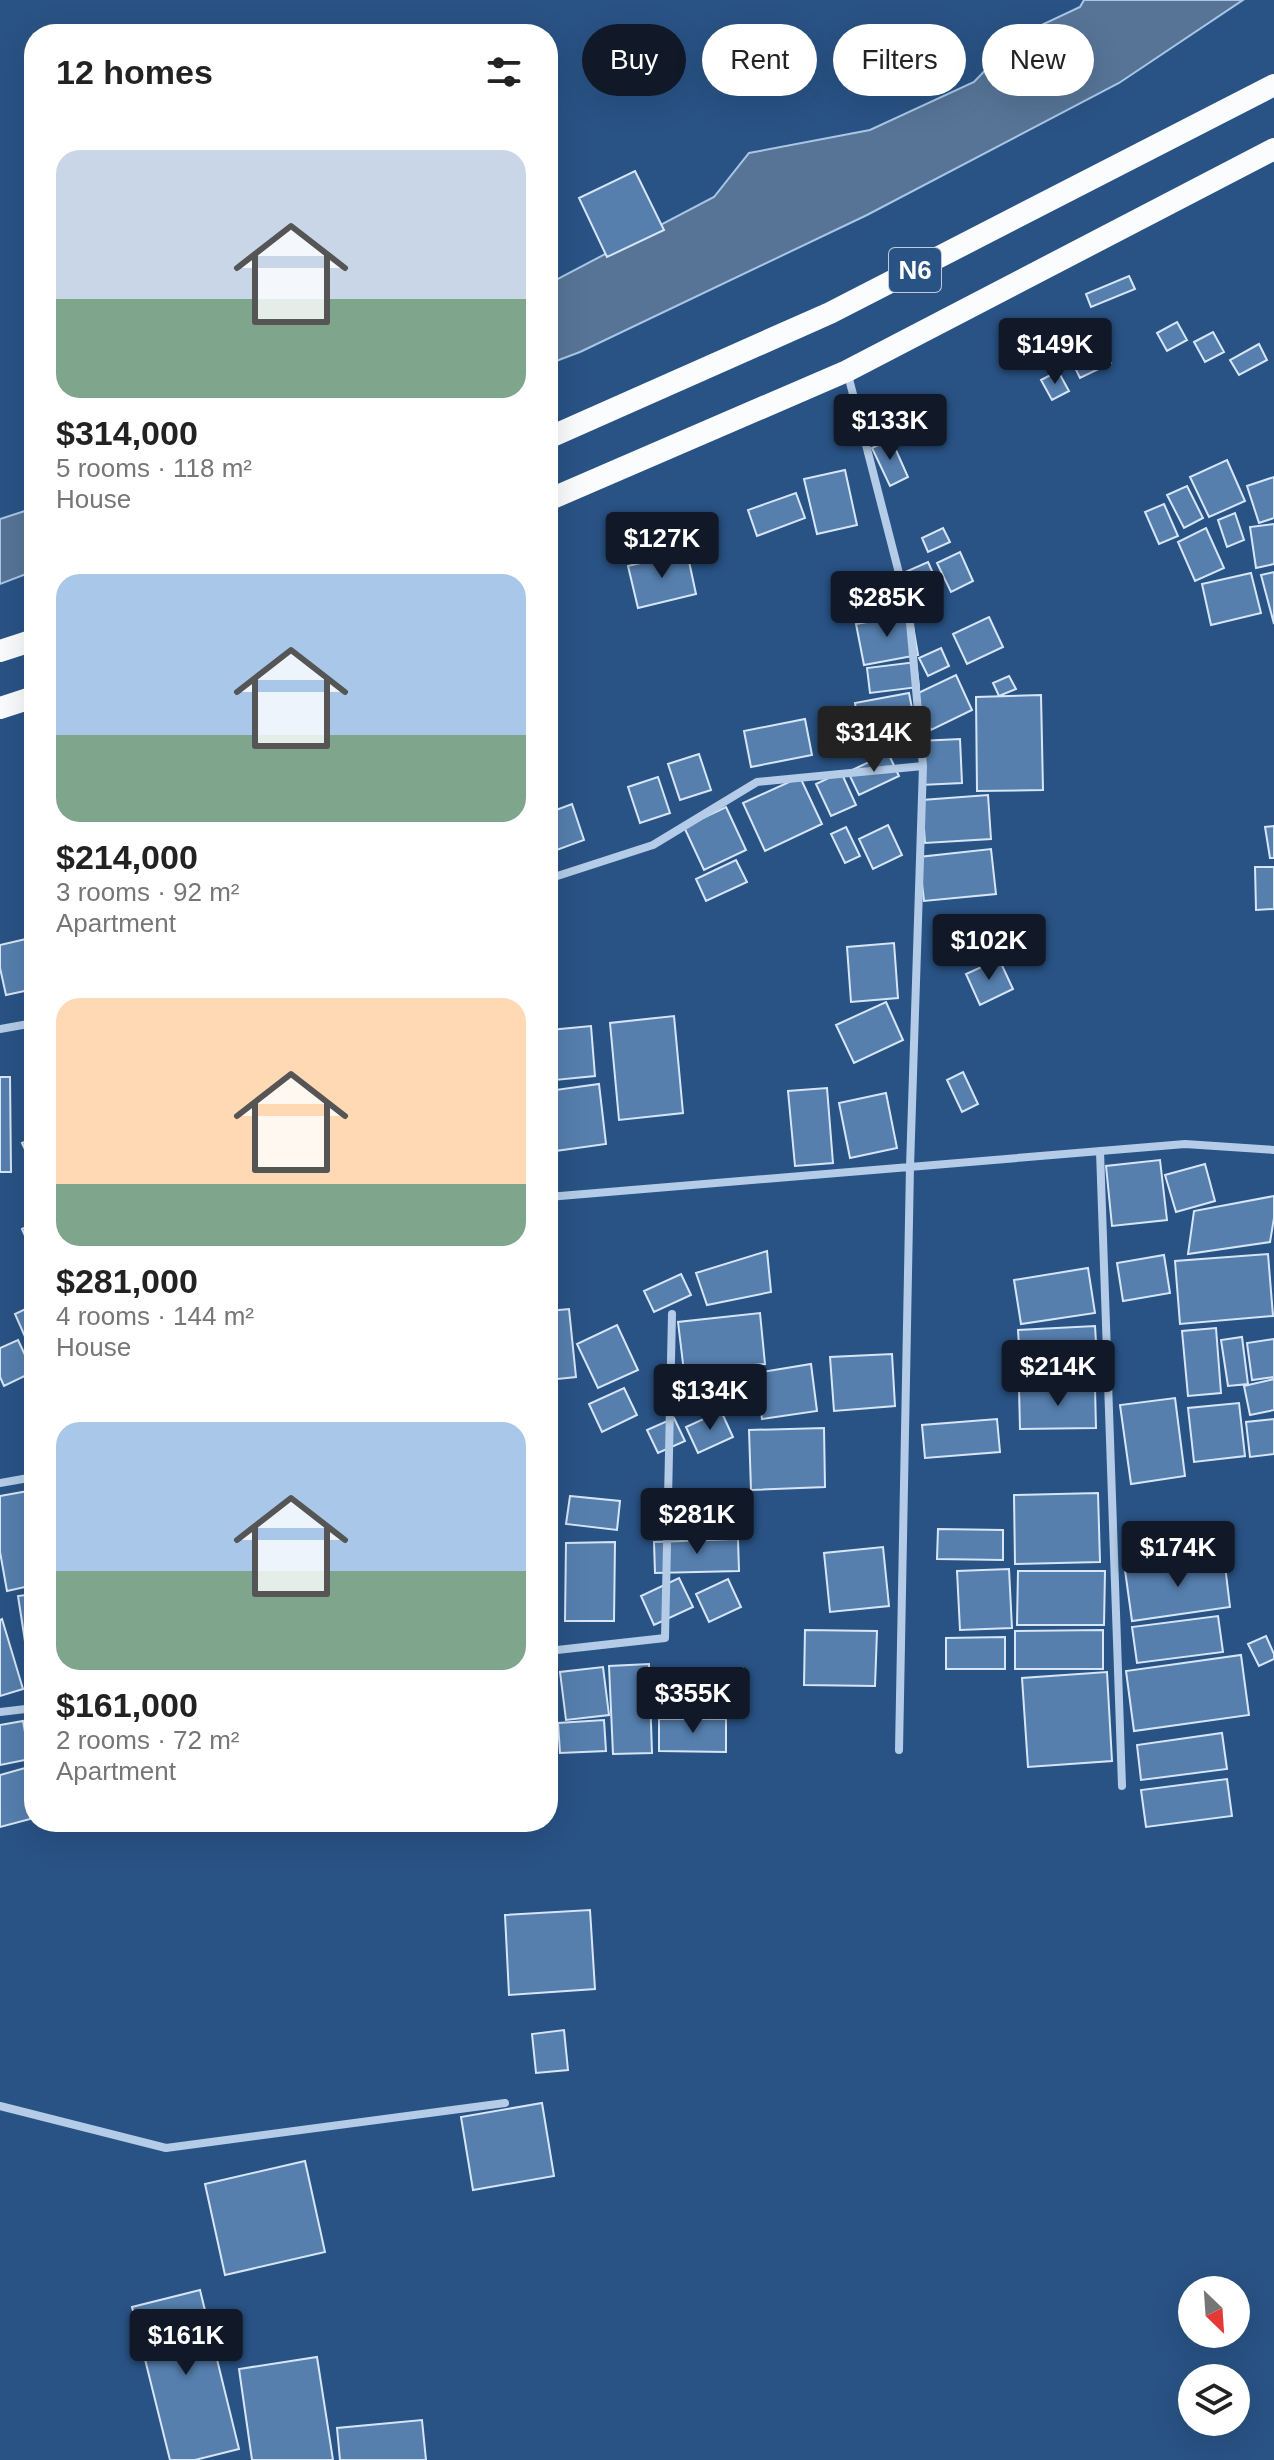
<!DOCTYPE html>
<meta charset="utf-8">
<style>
body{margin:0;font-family:Helvetica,sans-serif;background:#f6f6f6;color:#222;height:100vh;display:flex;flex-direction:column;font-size:30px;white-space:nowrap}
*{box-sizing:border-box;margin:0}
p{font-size:26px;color:#767676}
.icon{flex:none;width:44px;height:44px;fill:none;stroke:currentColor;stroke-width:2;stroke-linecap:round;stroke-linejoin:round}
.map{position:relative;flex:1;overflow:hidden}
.details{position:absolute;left:24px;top:24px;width:534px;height:1808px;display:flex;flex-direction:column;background:#fff;border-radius:32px;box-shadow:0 8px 32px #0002}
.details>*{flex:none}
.banner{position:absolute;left:582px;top:24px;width:572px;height:72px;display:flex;gap:16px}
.needle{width:52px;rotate:155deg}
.buttons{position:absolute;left:1178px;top:2276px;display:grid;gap:16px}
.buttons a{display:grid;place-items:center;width:72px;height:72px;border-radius:50%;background:#fff;box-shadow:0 8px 32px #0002;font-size:40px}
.price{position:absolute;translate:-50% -68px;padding:0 18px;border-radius:8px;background:#111827;color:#fff;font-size:26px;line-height:52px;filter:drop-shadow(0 2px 4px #0008)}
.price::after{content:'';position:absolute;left:50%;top:48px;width:24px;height:18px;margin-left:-12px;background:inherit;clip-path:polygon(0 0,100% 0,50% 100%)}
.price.selected{background:#222;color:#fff}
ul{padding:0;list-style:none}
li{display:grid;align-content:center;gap:16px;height:424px;padding:0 32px}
li span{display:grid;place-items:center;height:248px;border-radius:24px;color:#555}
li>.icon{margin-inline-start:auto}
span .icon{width:144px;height:144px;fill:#fffc;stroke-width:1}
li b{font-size:34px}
h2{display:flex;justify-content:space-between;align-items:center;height:96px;padding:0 32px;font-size:34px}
.pill{padding:0 28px;border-radius:36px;background:#fff;box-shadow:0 8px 32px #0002;font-size:28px;line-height:72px}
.pill.selected{background:#111827;color:#fff}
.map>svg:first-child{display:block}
.water{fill:#577497;stroke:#a8c7e7;stroke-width:2}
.building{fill:#567fae;stroke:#d7e6f6;stroke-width:2}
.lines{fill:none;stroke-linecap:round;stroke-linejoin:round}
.minor{stroke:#b4cce7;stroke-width:8}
.trunk{stroke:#fafcfe;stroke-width:22}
.labels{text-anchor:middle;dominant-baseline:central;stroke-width:8;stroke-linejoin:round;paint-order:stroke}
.shield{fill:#295385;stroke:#bfcbda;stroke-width:2}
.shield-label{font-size:26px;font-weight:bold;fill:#fff}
</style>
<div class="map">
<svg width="1274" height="2460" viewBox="0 0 1274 2460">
<rect width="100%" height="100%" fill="#295385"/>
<!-- water -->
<path class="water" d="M1084 0H1243L1119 83 867 215 580 352 548 364V284L714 197 749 153 870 130 974 82 1018 36 1080 7Z
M34 508V571L0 584V519Z"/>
<!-- building -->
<path class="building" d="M635 171 664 230 607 257 579 198Z
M1129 276 1135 289 1091 307 1086 294Z
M1177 322 1187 340 1167 351 1157 333Z
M1093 326 1111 363 1080 378 1062 341Z
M1213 332 1224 352 1205 362 1194 342Z
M1032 338 1038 354 1024 359 1017 344Z
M1259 344 1267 360 1239 375 1230 360Z
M1058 371 1069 391 1052 400 1041 380Z
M891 439 908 477 890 486 872 448Z
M1227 460 1245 501 1209 517 1190 477Z
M845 470 857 525 817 534 804 479Z
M1274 477V518L1259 523 1247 486Z
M1187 486 1203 518 1184 528 1167 495Z
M796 493 805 518 757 536 748 510Z
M1164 504 1178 536 1159 544 1145 512Z
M1235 513 1244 540 1227 547 1218 520Z
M1274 524V564L1256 568 1250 527Z
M943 528 950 542 928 552 922 538Z
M1206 528 1224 568 1195 581 1178 542Z
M687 552 696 594 638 608 628 566Z
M960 552 973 581 951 592 937 563Z
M928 562 941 591 908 607 894 577Z
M1274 572V624L1261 575Z
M1251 573 1261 613 1211 625 1202 584Z
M911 614 918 655 864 665 856 624Z
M989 617 1003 647 967 664 953 634Z
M941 648 949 666 928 676 919 658Z
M916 662 919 687 870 693 867 668Z
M956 675 972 710 931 730 914 695Z
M1009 676 1016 689 999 696 993 683Z
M909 693 917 734 862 744 855 703Z
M1041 695 1043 790 977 791 976 697Z
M805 719 812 755 751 767 744 731Z
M960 739 962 783 921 785 919 741Z
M888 753 899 776 859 795 848 772Z
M699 754 711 790 680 800 668 764Z
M841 772 856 805 831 816 816 784Z
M658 777 670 813 640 823 628 787Z
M800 777 822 824 765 851 743 803Z
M988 795 991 839 925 843 922 800Z
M572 804 584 840 554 851 548 835V813Z
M726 807 746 850 704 870 684 827Z
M888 825 902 855 873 869 859 839Z
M1274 826V858H1270L1265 827Z
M846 827 860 856 845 863 831 834Z
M27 847H34V919H29Z
M991 849 996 894 924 901 919 857Z
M736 860 747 882 706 901 696 879Z
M1255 867H1274V909L1256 910Z
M26 939 34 972V989L6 995 0 968V945Z
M894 943 898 998 851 1002 847 947Z
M999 959 1013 989 980 1005 966 974Z
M886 1002 903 1040 854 1063 836 1025Z
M674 1016 683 1113 619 1120 610 1023Z
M591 1026 595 1076 555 1080 550 1030Z
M963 1072 978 1104 962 1112 947 1080Z
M0 1077H10L11 1172H0Z
M599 1084 606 1144 548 1152V1091Z
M827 1088 833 1163 795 1166 788 1091Z
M886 1093 897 1148 850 1158 839 1103Z
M34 1138V1166H33L22 1143Z
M1160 1160 1167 1220 1112 1226 1106 1166Z
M1205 1164 1215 1201 1176 1212 1165 1175Z
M1274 1196V1218L1270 1242 1188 1254 1194 1211Z
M34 1223V1256L22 1229Z
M548 1244H551L557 1297 548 1298Z
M767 1251 771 1292 707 1305 696 1273Z
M1268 1254 1273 1316 1180 1324 1175 1261Z
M1164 1255 1170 1293 1123 1301 1117 1263Z
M1088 1268 1095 1313 1021 1324 1014 1280Z
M681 1274 691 1295 654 1312 644 1291Z
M34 1305V1335L26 1339 15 1314Z
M569 1309 576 1377 548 1380V1311Z
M760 1313 765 1364 684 1372 678 1322Z
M617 1325 638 1370 598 1388 577 1344Z
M1095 1326 1098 1375 1021 1380 1018 1330Z
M1216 1328 1221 1393 1188 1396 1182 1331Z
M1242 1337 1248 1384 1228 1386 1221 1340Z
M1274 1339V1377L1252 1380 1247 1343Z
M18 1340 33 1372 4 1386 0 1377V1348Z
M892 1354 895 1406 834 1411 830 1357Z
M811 1364 817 1411 762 1419 756 1373Z
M1274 1379V1410L1250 1415 1244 1386Z
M1095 1387 1096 1428 1020 1429 1019 1388Z
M624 1388 637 1415 602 1432 589 1404Z
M1175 1398 1185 1476 1131 1484 1120 1405Z
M1239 1403 1245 1456 1194 1462 1188 1408Z
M721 1411 733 1437 698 1453 686 1427Z
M674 1418 685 1441 658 1453 647 1430Z
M997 1419 1000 1452 925 1458 922 1425Z
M1274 1419V1454L1250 1457 1246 1422Z
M824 1428 825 1487 751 1490 749 1430Z
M28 1491 34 1523V1585L7 1591 0 1552V1496Z
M1098 1493 1100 1562 1015 1564 1014 1495Z
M570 1496 620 1501 617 1530 566 1524Z
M685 1499 727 1501 725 1532 684 1529Z
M938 1529 1003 1530V1560L937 1559Z
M738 1539 739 1571 655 1573 654 1542Z
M548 1542 555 1599 548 1600Z
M615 1542 614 1621H565L566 1543Z
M883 1547 889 1606 830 1612 824 1553Z
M1224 1557 1230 1607 1132 1621 1125 1570Z
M1009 1569 1012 1628 960 1630 957 1571Z
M1018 1571H1105L1104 1625H1017Z
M679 1578 693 1607 654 1625 641 1596Z
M728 1579 741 1607 709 1622 696 1594Z
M34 1594V1693H33L18 1596Z
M1218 1616 1223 1652 1137 1663 1132 1627Z
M2 1619 23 1689 0 1696V1620Z
M805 1630 877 1631 875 1686 804 1685Z
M1103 1630V1669H1015V1631Z
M1266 1636 1274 1654V1659L1259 1666 1248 1644Z
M1005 1637V1669H946V1638Z
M1241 1655 1249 1715 1134 1731 1126 1671Z
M649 1664 652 1753 613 1754 609 1666Z
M603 1667 609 1715 566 1720 560 1672Z
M661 1668H743L742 1714 660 1713Z
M1107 1672 1112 1761 1028 1767 1022 1678Z
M548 1679 555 1730 548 1731Z
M659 1719H726V1752L659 1751Z
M604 1720 606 1751 560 1753 558 1723Z
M23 1721 30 1759 0 1765V1725Z
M1222 1733 1227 1769 1141 1780 1137 1745Z
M32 1766 34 1818 0 1827V1775Z
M1227 1779 1232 1816 1146 1827 1141 1790Z
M590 1910 595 1989 509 1995 505 1915Z
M564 2030 568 2070 536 2073 532 2034Z
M542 2103 554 2176 473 2190 461 2117Z
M305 2161 325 2252 225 2275 205 2184Z
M200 2290 239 2449 195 2460H170L132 2307Z
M317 2357 333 2460H252L239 2369Z
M422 2420 426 2460H340L337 2428Z"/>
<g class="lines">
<!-- minor -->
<path class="minor" d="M847 371 909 612 923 766 910 1167 899 1750
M548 879 653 845 757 782 923 766
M0 1029 34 1023
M1100 1151 1122 1786
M548 1197 1185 1144 1274 1150
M0 1483 34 1477
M548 1651 665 1638 672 1314
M0 1712 34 1708
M0 2106 166 2148 505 2103"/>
<!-- trunk -->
<path class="trunk" d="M548 438 830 313 1274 85
M548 500 847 371 1274 149
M0 651 34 640
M0 708 34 697"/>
</g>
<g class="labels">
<!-- shield labels -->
<rect class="shield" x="889" y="248" width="52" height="44" rx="6"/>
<g class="shield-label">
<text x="915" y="270">N6</text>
</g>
</g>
</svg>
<div class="buttons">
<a><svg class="needle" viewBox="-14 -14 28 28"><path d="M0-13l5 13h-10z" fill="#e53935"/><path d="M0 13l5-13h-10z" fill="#767676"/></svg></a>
<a><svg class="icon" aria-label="layers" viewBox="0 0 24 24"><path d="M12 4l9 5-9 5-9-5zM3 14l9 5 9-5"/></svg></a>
</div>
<b class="price" style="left:1055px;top:386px">$149K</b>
<b class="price" style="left:890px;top:462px">$133K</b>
<b class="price" style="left:662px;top:580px">$127K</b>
<b class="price" style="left:887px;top:639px">$285K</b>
<b class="price selected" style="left:874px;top:774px">$314K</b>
<b class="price" style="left:989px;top:982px">$102K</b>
<b class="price" style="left:1058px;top:1408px">$214K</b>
<b class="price" style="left:710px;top:1432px">$134K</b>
<b class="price" style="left:697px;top:1556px">$281K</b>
<b class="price" style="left:1178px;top:1589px">$174K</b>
<b class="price" style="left:693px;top:1735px">$355K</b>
<b class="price" style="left:186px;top:2377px">$161K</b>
<div class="banner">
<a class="pill selected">Buy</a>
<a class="pill">Rent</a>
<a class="pill">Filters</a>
<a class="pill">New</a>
</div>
<section class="details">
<h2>12 homes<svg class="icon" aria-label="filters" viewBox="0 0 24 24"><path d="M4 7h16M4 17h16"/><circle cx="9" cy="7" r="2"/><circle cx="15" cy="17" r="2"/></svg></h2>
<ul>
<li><span style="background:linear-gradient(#c9d6e8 60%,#7fa58c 0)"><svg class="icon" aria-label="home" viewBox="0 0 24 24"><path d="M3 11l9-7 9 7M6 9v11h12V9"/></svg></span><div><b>$314,000</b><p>5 rooms · 118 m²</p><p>House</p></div></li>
<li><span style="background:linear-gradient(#a9c7e8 65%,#7fa58c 0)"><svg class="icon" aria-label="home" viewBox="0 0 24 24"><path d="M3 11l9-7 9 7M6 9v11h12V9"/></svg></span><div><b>$214,000</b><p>3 rooms · 92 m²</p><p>Apartment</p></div></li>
<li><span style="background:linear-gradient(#ffd9b3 75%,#7fa58c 0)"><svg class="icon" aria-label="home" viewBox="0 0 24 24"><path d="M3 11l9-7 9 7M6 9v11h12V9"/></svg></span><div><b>$281,000</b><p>4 rooms · 144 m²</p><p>House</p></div></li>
<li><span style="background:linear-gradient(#a9c7e8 60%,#7fa58c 0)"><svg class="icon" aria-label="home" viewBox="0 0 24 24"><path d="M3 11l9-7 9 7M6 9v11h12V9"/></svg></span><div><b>$161,000</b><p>2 rooms · 72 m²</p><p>Apartment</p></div></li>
</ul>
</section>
</div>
